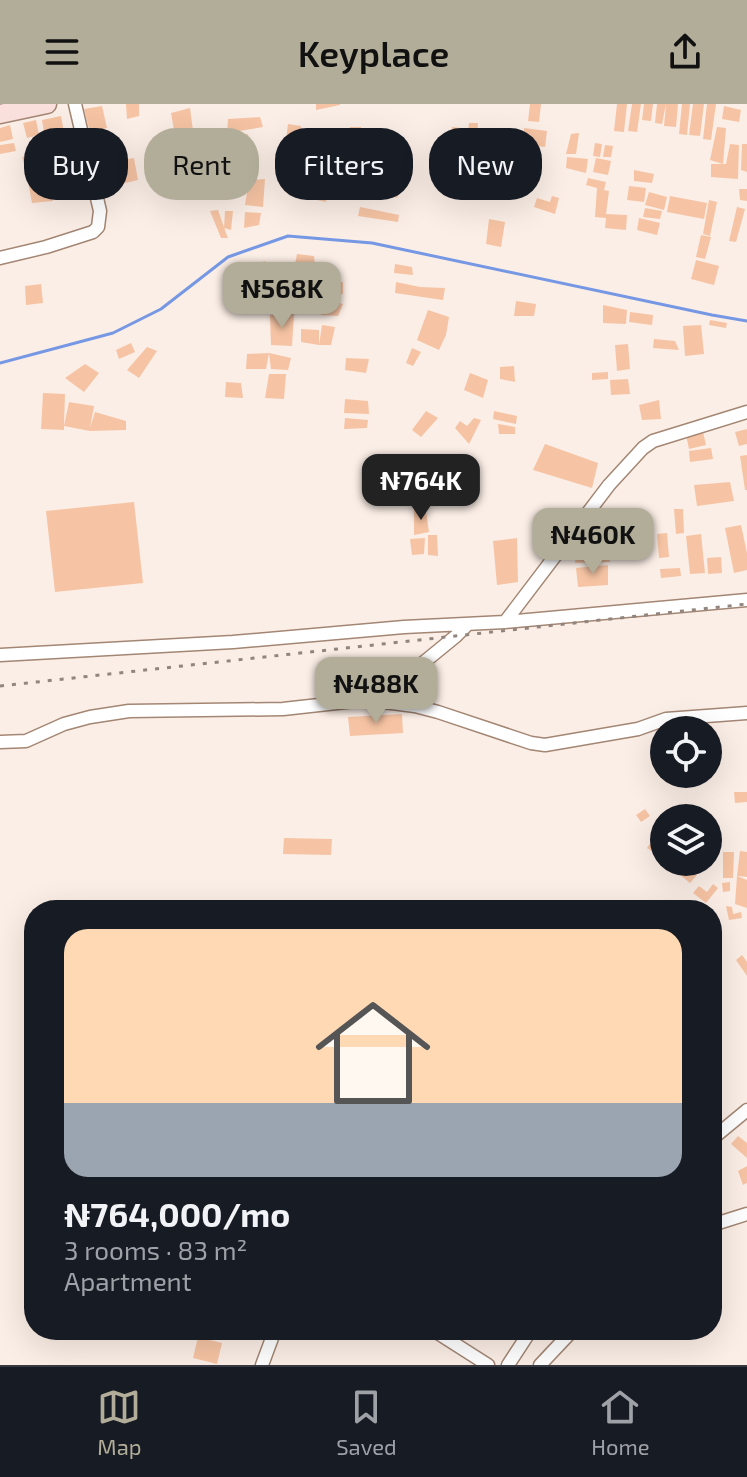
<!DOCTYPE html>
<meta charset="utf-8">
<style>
body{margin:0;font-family:"Exo 2",sans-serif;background:#242831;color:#f1f3f6;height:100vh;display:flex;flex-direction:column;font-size:30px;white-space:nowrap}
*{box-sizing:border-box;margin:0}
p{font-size:26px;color:#9ea1a6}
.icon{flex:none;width:44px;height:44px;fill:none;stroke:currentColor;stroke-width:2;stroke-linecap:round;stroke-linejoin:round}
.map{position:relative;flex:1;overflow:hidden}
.panel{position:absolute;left:24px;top:796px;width:698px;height:440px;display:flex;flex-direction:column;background:#171b24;border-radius:32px;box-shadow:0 8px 32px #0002}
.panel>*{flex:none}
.hud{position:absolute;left:24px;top:24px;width:700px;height:72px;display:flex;gap:16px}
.controls{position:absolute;left:650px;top:612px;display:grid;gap:16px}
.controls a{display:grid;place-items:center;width:72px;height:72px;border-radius:50%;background:#171b24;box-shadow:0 8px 32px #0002;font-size:40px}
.price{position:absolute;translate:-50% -68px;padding:0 18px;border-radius:16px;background:#b2ad98;color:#111;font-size:26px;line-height:52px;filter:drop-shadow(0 2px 4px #0008)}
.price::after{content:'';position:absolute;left:50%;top:48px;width:24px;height:18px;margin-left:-12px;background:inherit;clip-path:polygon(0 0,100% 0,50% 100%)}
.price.selected{background:#222;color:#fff}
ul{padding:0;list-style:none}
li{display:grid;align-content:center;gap:16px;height:424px;padding:0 40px}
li+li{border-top:2px solid #363941}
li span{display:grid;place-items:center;height:248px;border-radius:24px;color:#555}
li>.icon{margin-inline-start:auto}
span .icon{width:144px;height:144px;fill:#fffc;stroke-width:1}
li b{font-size:34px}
.chip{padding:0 28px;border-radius:32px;background:#171b24;box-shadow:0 8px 32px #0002;font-size:28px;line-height:72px}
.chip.selected{background:#b2ad98;color:#111}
header{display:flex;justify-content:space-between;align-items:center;height:104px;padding:0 40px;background:#b2ad98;color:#111;font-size:36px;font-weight:600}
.tabs{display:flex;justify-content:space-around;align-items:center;height:112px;border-top:2px solid #363941;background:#171b24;font-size:22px;color:#9ea1a6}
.tabs a{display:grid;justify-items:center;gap:4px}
.tabs .selected{color:#b2ad98}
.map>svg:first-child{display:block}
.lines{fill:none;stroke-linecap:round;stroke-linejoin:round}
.stream{stroke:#7698e4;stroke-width:3}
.building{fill:#f6c4a4}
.minor-casing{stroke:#a38673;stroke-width:15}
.secondary-casing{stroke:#a38673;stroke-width:21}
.minor{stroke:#fff;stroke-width:12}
.secondary{stroke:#fae0dc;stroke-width:18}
.rail{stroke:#91857e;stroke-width:3;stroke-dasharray:4 8;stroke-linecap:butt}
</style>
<header><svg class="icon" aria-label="menu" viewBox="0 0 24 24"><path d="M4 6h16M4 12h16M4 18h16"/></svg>Keyplace<svg class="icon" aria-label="share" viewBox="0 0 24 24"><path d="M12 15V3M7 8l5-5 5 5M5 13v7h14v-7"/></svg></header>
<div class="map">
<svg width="747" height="1261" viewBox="0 0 747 1261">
<rect width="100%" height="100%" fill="#fbeee6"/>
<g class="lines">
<!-- stream -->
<path class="stream" d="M0 259 113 229 161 205 228 153 288 132 372 139 712 211 747 217"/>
</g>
<!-- building -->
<path class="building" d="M126 0H139V12L127 15Z
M316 0H340V1L316 6Z
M530 0H541L539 18 528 17Z
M617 0H627L624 28 614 27Z
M632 0H641L637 28 628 27Z
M644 0H653L651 17 642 16Z
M657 0H666L662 20 655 19Z
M666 0H678L676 23 664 22Z
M682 0H690L687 31 679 30Z
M693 0H704L700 32 689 31Z
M707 0H716L711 36 703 35Z
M102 2 107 24 90 28 84 5Z
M724 2 741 6 739 18 722 15Z
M190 4 194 34 174 44 170 35 175 32 171 9Z
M61 12 64 28 56 30 54 26 44 28 42 16Z
M260 13 263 23 227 29 228 15Z
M36 16 39 31 27 34 23 19Z
M469 19H478L476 43 466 42Z
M288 20 301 22V34L286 36Z
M10 21 13 35 0 38V24Z
M350 23H361L355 46 347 44Z
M452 23 461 24 459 47 450 45Z
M717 23 726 24 723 60 710 56Z
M524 24 547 27 545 43 523 40Z
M486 28H495V33L498 34 496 54 483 53Z
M579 29 576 50H566L571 30Z
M248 30 250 45 224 49 222 33Z
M52 31 54 42 31 47 29 37Z
M66 33 68 41 60 44 57 35Z
M14 39 16 47 0 50V41Z
M595 39 602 40 600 53 593 52Z
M730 40 739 41 738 75 711 73V60H726Z
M742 40H747V68L741 66Z
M95 41H109L113 64 100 66Z
M605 41 613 42 611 53H603Z
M47 47 49 53 36 57 41 74 28 77 22 53Z
M253 49 255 60 233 62 231 52Z
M292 51 298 52 300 72H291L289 53Z
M402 53 410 57 398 74 404 77 397 94 389 90 395 79 388 75Z
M567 53 588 55 586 69 566 64Z
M134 54 138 76 121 80 116 57Z
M319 54 327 55 326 81 320 80Z
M596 54 611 57 608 71 593 68Z
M518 63 537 65 536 77 517 75Z
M634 66 654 70 652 79 634 77Z
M72 68 75 82 60 86 56 74Z
M48 74 53 97 32 99 28 77Z
M588 74 606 78 604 86 609 87 606 110 627 111 626 126 605 124 606 114 595 113 597 84 586 81Z
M265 75 263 103 245 101 249 76Z
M629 82 646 84 644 98 627 96Z
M307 85 328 87 326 98 307 94Z
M739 85H747V97L740 96Z
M649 88 667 93 664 106 645 101Z
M552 92 559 94 555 110 534 103 537 94 550 98Z
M670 92 707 99 704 115 667 108Z
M709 96 717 98 710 132 703 130Z
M360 103 399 111 398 118 358 112Z
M737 103 745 105 736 138 729 137Z
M645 104 662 107 660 115 643 113Z
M218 106 226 129 228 134H221L210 107Z
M225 107H233L231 126 224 124Z
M245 108 261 109 259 121 244 124Z
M639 114 660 119 657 131 637 126Z
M489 115 505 118 501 143 486 140Z
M701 131 711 133 705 155 696 153Z
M297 150 314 152 315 161 295 160Z
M696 156 719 162 714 181 691 175Z
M265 157 269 166 242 174 240 166Z
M395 160 412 163 413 171 394 169Z
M273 165H290L292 181 272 184Z
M267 173 269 188 251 193 249 176Z
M318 178H343V190L320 193 343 200 338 212 321 211Z
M396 178 420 183 445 184 443 196 395 189Z
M41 180 43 199 26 201 25 182Z
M516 197 536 200 534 212H514Z
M603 201 627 206 626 220 603 219Z
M428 206 449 213 446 231 439 246 417 236Z
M630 208 653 211 652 221 629 218Z
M294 210 292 242 271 241 270 211Z
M710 216 727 219 726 224 709 221Z
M322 221 335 223 331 241H319Z
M701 221 704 250 685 252 683 222Z
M301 225 319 226V241L301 238Z
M654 235 675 237 679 246 653 244Z
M131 239 135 248 119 255 116 246Z
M628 240 630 265 617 267 615 241Z
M147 243 157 247 139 274 127 266Z
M412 244 421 248 413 262 406 259Z
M269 249 266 265H246L247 250Z
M269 249 291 254 288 266 271 265Z
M346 254 369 255 366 269 345 266Z
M85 260 99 269 84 288 65 274Z
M514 262 515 278 500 275V263Z
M608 268V275L592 276V269Z
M470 269 488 276 483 294 464 286Z
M269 270H286L284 295 265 294Z
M628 275 630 290 611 291 610 276Z
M226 278 241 279 243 294 225 293Z
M43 289 65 290 64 322 69 298 94 302 90 324 95 308 126 317V326L90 327 64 322V326L41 325Z
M345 295 368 297 369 310 344 309Z
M659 296 661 315 642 316 639 301Z
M426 307 438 314 421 333 412 326Z
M494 307 517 312 516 320 493 315Z
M345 314 368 316 367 324 344 325Z
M474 314 481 316 469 340 455 324 460 317 467 322Z
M498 320 515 323V330H499Z
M747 325V340L739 342 735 328Z
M703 328 706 341 689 345 686 331Z
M545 340 598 359 592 384 533 366Z
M711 344 713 355 690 358 689 347Z
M747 351V386H745L740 352Z
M411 361 423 362V379L406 378Z
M440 362 439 380 432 379 433 363Z
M730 378 734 397 697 402 694 381Z
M463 379 475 392 468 396 455 385Z
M134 398 143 479 55 488 46 407Z
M674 405H683L684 429 676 430Z
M414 406 426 407 429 428 414 431Z
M741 421 747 449V466L734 469 725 424Z
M667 429 669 453 659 454 657 430Z
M701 430 705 469 690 470 686 432Z
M428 431H437L438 452 428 451Z
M425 434 424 450 412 451 410 435Z
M517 434 518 478 497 481 493 437Z
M609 441 610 458 575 459 576 443Z
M721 453 722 469 708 470 707 454Z
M608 461V481L578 483 576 464Z
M680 464 681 472 661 474 660 465Z
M402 610 403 629 350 632 348 613Z
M734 688H747V698L735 699Z
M645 705 650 712 641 718 636 711Z
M656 730 664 736 663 755 647 744Z
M284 734 332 735 331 751 283 750Z
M740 747 747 748V773L737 772Z
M723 748H734L733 774H723Z
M664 758H681L697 771 690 779Z
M737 772 747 776V804L735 800Z
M730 778V787L723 788 722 779Z
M713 780 718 784 706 799 693 789 699 782 707 788Z
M726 802 732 803 733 810 741 808 742 814 729 816Z
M742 851 747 858V872L736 856Z
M738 1032 747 1039V1054L731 1040Z
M747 1062V1079L743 1081 738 1067Z
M198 1233 222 1239 217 1260 193 1254Z"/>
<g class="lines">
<!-- minor casing -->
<g class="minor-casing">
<path id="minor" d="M0 154 46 143 93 128 98 123 100 107 75 0
M505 518 609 381 643 344 653 337 747 308
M0 551 233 538 404 523 505 518 747 496
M368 596 415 602 438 608 531 639 545 641 638 625 666 615 747 609
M0 638 26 637 64 620 90 613 129 607 283 605 364 596 379 591 396 581 456 532 468 520
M712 1035 747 1006
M712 1121 747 1110
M433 1226 488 1261
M262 1261 275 1226
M508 1261 531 1226
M540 1261 573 1226"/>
</g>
<!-- secondary casing -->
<g class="secondary-casing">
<path id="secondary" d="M0 10 47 0"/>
</g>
<!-- minor -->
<use href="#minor" class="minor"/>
<!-- secondary -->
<use href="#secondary" class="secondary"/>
<!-- rail -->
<path class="rail" d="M0 582 747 500"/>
</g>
</svg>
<div class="controls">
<a><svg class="icon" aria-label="locate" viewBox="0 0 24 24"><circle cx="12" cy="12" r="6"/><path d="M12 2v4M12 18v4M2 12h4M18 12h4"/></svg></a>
<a><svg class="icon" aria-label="layers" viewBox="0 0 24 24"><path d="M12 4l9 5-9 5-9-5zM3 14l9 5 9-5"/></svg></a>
</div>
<b class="price" style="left:282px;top:226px">₦568K</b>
<b class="price selected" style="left:421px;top:418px">₦764K</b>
<b class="price" style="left:593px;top:472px">₦460K</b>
<b class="price" style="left:376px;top:621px">₦488K</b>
<div class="hud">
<a class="chip">Buy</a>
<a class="chip selected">Rent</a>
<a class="chip">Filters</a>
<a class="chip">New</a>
</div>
<section class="panel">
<ul>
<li><span style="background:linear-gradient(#ffd9b3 70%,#9aa5b1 0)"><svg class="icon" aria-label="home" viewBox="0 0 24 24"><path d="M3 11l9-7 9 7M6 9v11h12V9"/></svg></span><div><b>₦764,000/mo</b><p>3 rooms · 83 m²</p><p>Apartment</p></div></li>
</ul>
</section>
</div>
<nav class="tabs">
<a class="selected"><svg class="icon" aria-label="map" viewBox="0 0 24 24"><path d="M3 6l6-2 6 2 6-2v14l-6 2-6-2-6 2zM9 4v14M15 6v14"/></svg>Map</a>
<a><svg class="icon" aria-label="saved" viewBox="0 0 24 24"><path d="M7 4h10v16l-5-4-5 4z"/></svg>Saved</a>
<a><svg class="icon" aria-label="home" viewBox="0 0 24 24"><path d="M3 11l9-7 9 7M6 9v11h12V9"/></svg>Home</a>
</nav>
